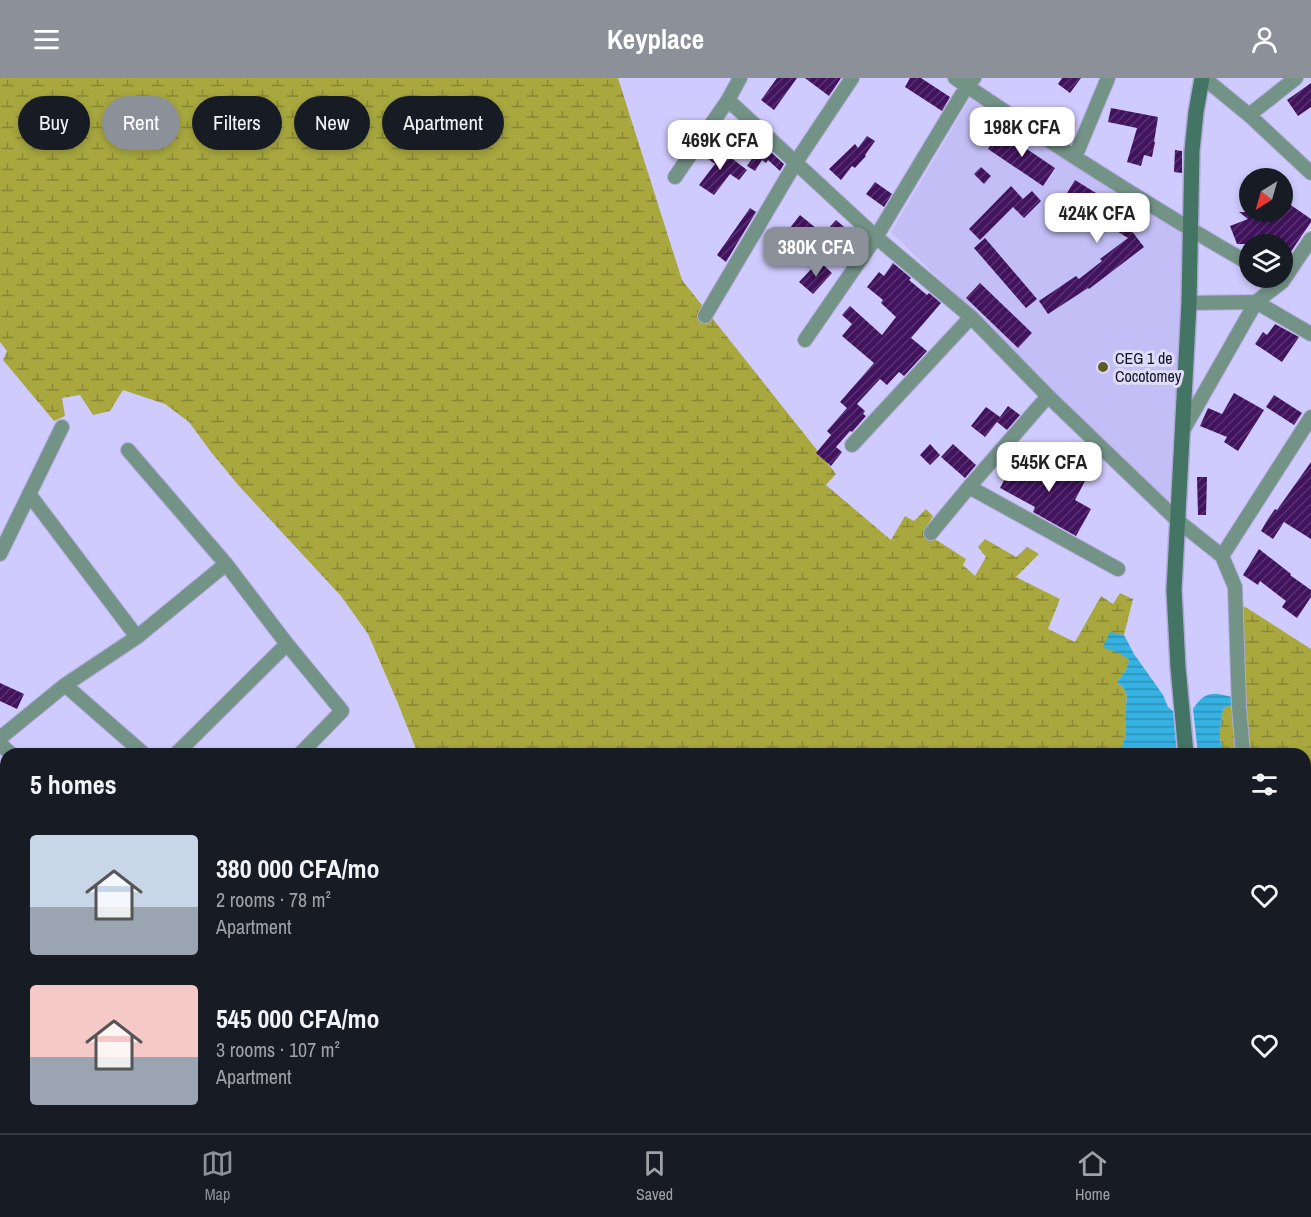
<!DOCTYPE html>
<meta charset="utf-8">
<style>
body{margin:0;font-family:"Archivo Narrow",sans-serif;background:#242831;color:#f1f3f6;height:100vh;display:flex;flex-direction:column;font-size:22px;white-space:nowrap}
*{box-sizing:border-box;margin:0}
p{font-size:20px;color:#9ea1a6}
.icon{flex:none;width:33px;height:33px;fill:none;stroke:currentColor;stroke-width:2;stroke-linecap:round;stroke-linejoin:round}
.map{position:relative;flex:1;overflow:hidden}
.details{position:absolute;left:0px;top:670px;width:1311px;height:386px;display:flex;flex-direction:column;background:#171b24;border-radius:18px 18px 0 0;box-shadow:0 3px 9px #0003}
.details>*{flex:none}
.banner{position:absolute;left:18px;top:18px;width:600px;height:54px;display:flex;gap:12px}
.needle{width:39px;rotate:217deg}
.tools{position:absolute;left:1239px;top:90px;display:grid;gap:12px}
.tools a{display:grid;place-items:center;width:54px;height:54px;border-radius:50%;background:#171b24;box-shadow:0 3px 9px #0003;font-size:30px}
.price{position:absolute;translate:-50% -51px;padding:0 14px;border-radius:12px;background:#fff;color:#222;font-size:20px;line-height:39px;filter:drop-shadow(0 2px 3px #0008)}
.price::after{content:'';position:absolute;left:50%;top:36px;width:18px;height:14px;margin-left:-9px;background:inherit;clip-path:polygon(0 0,100% 0,50% 100%)}
.price.on{background:#8c9099;color:#fff}
ul{padding:0;list-style:none}
li{display:flex;align-items:center;gap:18px;height:150px;padding:0 30px}
li span{display:grid;place-items:center;flex:none;width:168px;height:120px;border-radius:6px;color:#555}
li>.icon{margin-inline-start:auto}
span .icon{width:72px;height:72px;fill:#fffc;stroke-width:1}
li b{font-size:26px}
h2{display:flex;justify-content:space-between;align-items:center;height:72px;padding:0 30px;font-size:26px}
.pill{padding:0 21px;border-radius:27px;background:#171b24;box-shadow:0 3px 9px #0003;font-size:21px;line-height:54px}
.pill.on{background:#8c9099;color:#fff}
header{display:flex;justify-content:space-between;align-items:center;height:78px;padding:0 30px;background:#8c9099;color:#fff;font-size:27px;font-weight:800}
.tab-bar{display:flex;justify-content:space-around;align-items:center;height:84px;border-top:2px solid #363941;background:#171b24;font-size:16px;color:#9ea1a6}
.tab-bar a{display:grid;justify-items:center;gap:3px}
.tab-bar .on{color:#8c9099}
.map>svg:first-child{display:block}
.built{fill:#c3bef5}
.wetland{fill:url(#wetland-marsh)}
.water{fill:url(#water-rules)}
.pier{fill:#d0cbfe}
.building{fill:url(#building-hatch)}
.lines{fill:none;stroke-linecap:round;stroke-linejoin:round}
.street-casing{stroke:#aeaad7;stroke-width:16}
.secondary-casing{stroke:#aeaad7;stroke-width:18}
.street{stroke:#749387;stroke-width:14}
.secondary{stroke:#447463;stroke-width:15}
.poi-dot{fill:#5c5c29;stroke:#dedcf6;stroke-width:2}
.labels{text-anchor:middle;dominant-baseline:central;stroke-width:6;stroke-linejoin:round;paint-order:stroke}
.poi-label{font-size:16px;fill:#151127;stroke:#dedcf6;text-anchor:start}
</style>
<header><svg class="icon" aria-label="menu" viewBox="0 0 24 24"><path d="M4 6h16M4 12h16M4 18h16"/></svg>Keyplace<svg class="icon" aria-label="person" viewBox="0 0 24 24"><circle cx="12" cy="8" r="4"/><path d="M4 21q1-7 8-7t8 7"/></svg></header>
<div class="map">
<svg width="1311" height="1055" viewBox="0 0 1311 1055">
<defs>
<pattern id="wetland-marsh" width="20" height="14" patternUnits="userSpaceOnUse" patternTransform="scale(1.5)"><rect width="20" height="14" fill="#a8a83f"/><path d="M1 5h8M5 5V1M11 12h8M15 12V8" fill="none" stroke="#888735"/></pattern>
<pattern id="water-rules" width="6" height="5" patternUnits="userSpaceOnUse" patternTransform="scale(1.5)"><rect width="6" height="5" fill="#35b2e2"/><path d="M0 2.5h6" fill="none" stroke="#2c8fb7"/></pattern>
<pattern id="building-hatch" width="6" height="6" patternUnits="userSpaceOnUse" patternTransform="scale(1.5)"><rect width="6" height="6" fill="#41125d"/><path d="M-1 1l2-2M0 6l6-6M5 7l2-2" fill="none" stroke="#593370"/></pattern>
</defs>
<rect width="100%" height="100%" fill="#d0cbfe"/>
<!-- built -->
<path class="built" d="M971 19 1185 153 1169 425 891 154Z"/>
<!-- wetland -->
<path class="wetland" d="M0 0H618L682 202 836 396 826 407 891 462 905 438 914 443 926 431 933 438 924 454 966 481 963 487 975 498 986 479 978 469 985 461 1016 479 1027 469 1039 476 1016 499 1060 521 1048 551 1075 564 1101 518 1113 526 1120 515 1133 521 1124 557 1110 555 1113 573 1121 574 1129 582 1126 592 1117 604 1124 610 1127 618 1125 638 1126 656 1122 670 1111 674 1116 676H418L397 623 368 556 341 518 239 408 211 374 189 344 165 326 123 312 110 333 93 337 80 317 62 320 65 338 54 343 3 282 7 273 0 264Z
M1236 525 1247 530 1311 571V1055H1234L1236 1050H1305V676H1226C1216 664 1221 645 1223 631L1228 628 1239 629Z
M671 1050H1152L1153 1055H676Z"/>
<!-- water -->
<path class="water" d="M1110 554 1124 557 1134 576 1163 617 1168 629 1173 633 1193 631C1205 613 1213 614 1232 619L1239 629 1228 628 1223 631C1221 646 1216 664 1226 676H1116L1111 673 1122 669 1126 656 1125 638 1127 618 1124 610 1117 604 1126 592 1129 582C1119 573 1114 574 1103 569Z
M1152 1050H1236L1234 1055H1153Z"/>
<!-- pier -->
<path class="pier" d="M1193 631 1198 676H1177L1173 633Z"/>
<!-- building -->
<path class="building" d="M777 0H797L774 32 761 22Z
M805 0H841L829 18Z
M910 0H921L950 19 942 33 905 9Z
M1062 0H1081L1070 15 1058 6Z
M1311 5V29L1298 38 1287 22Z
M1111 30 1158 39 1154 64H1155L1152 79 1144 77 1141 88 1127 84 1137 50 1108 44Z
M1000 53 1055 90 1043 108 988 71Z
M867 58 875 63 865 77 866 78 855 90 852 88 841 102 829 91 855 66 858 70Z
M762 66 784 86 780 93 768 82 766 85 762 82 755 93 747 88Z
M712 68 728 81 730 79 747 92 739 102 730 96 714 117 699 107 715 86 704 78Z
M1175 72 1182 73V95L1174 94Z
M981 89 991 98 984 106 974 96Z
M1075 102 1138 141 1131 152 1144 169 1089 211 1088 210 1048 236 1039 223 1076 198 1079 201 1102 183 1100 181 1128 160 1064 120Z
M875 104 892 116 884 129 866 116Z
M1011 108 1023 121 1032 113 1041 123 1024 140 1013 129 980 162 969 151Z
M1282 121 1311 141V144L1282 187V166H1237L1230 148 1248 141 1239 134H1282Z
M750 130 756 134 726 184 717 177Z
M800 137 828 160 818 173 807 164 790 187 775 175 792 152 790 150Z
M836 142 856 159 846 170 827 152Z
M985 160 1037 221 1026 230 974 170Z
M819 183 832 195 813 216 799 204Z
M893 185 911 200 909 202 927 217 929 215 941 225 911 260 927 273 904 298 899 294 887 307 880 301 857 326 865 333 863 336 866 338 852 354 850 353 836 369 842 374 831 388 816 375 831 357 827 353 847 330 840 324 874 285 842 258 852 246 842 237 850 228 882 257 896 239 881 225 883 222 867 209 879 194 884 198Z
M980 205 1032 255 1018 270 966 220Z
M1275 246 1299 259 1282 284 1255 266 1263 254 1267 257Z
M1234 315 1264 332 1238 373 1224 364 1227 359 1200 348 1208 330 1222 336Z
M1274 317 1302 335 1294 347 1266 329Z
M1008 328 1020 337 1007 352 997 344 985 359 971 348 986 329 1000 339Z
M930 366 940 377 930 387 920 377Z
M953 366 976 387 965 400 941 379Z
M1026 376 1039 386 1041 382 1056 391 1057 388 1085 403 1075 422 1091 431 1076 458 1033 434 1035 429 1000 410 1008 395 1010 396Z
M1311 384V461L1284 444 1273 461 1261 453 1268 441 1275 431 1277 432Z
M1197 399H1207L1206 437H1198Z
M1259 471 1291 496 1290 497 1311 512V519L1297 540 1282 529 1286 523 1260 503 1258 507 1243 497Z
M0 605 24 616 17 631 0 623Z"/>
<g class="lines">
<!-- street casing -->
<g class="street-casing">
<path id="street" d="M955 0C1051 65 1149 128 1250 186
M1204 0 1249 37 1311 95
M728 22 876 159 971 239 1048 318 1178 443 1222 478 1235 509 1239 629 1243 676
M1249 37 1296 0
M1075 79 1108 0
M675 99 728 22 740 0
M1189 225 1256 224 1311 256
M705 238 796 84 852 0
M805 262 876 159 967 8 974 0
M1182 354 1256 224 1282 204 1311 161
M852 367 971 239
M128 372 226 486 287 566 342 633 300 676
M969 409 1118 491
M29 416 137 559
M931 455 969 409 1048 318
M0 476 62 349
M1222 478 1311 339
M65 607 144 676
M0 660 65 607 137 559 226 486
M0 666 11 676
M176 676 287 566
M0 873 6 869
M373 1050 378 1055
M525 1050 530 1055
M1289 1050 1290 1055
M49 1055 52 1050
M188 1055 191 1050
M326 1055 329 1050"/>
</g>
<!-- secondary casing -->
<g class="secondary-casing">
<path id="secondary" d="M1186 676 1178 589 1174 512 1189 225 1192 73 1196 34 1202 0
M1223 1050 1224 1055"/>
</g>
<!-- street -->
<use href="#street" class="street"/>
<!-- secondary -->
<use href="#secondary" class="secondary"/>
</g>
<!-- markers -->
<circle class="poi-dot" cx="1103" cy="289" r="6"/>
<g class="labels">
<!-- poi labels -->
<g class="poi-label">
<text x="1115" y="280">CEG 1 de<tspan x="1115" dy="18">Cocotomey</tspan></text>
</g>
</g>
</svg>
<div class="tools">
<a><svg class="needle" viewBox="-14 -14 28 28"><path d="M0-13l5 13h-10z" fill="#e53935"/><path d="M0 13l5-13h-10z" fill="#9ea1a6"/></svg></a>
<a><svg class="icon" aria-label="layers" viewBox="0 0 24 24"><path d="M12 4l9 5-9 5-9-5zM3 14l9 5 9-5"/></svg></a>
</div>
<b class="price" style="left:1022px;top:80px">198K CFA</b>
<b class="price" style="left:720px;top:93px">469K CFA</b>
<b class="price" style="left:1097px;top:166px">424K CFA</b>
<b class="price on" style="left:816px;top:200px">380K CFA</b>
<b class="price" style="left:1049px;top:415px">545K CFA</b>
<div class="banner">
<a class="pill">Buy</a>
<a class="pill on">Rent</a>
<a class="pill">Filters</a>
<a class="pill">New</a>
<a class="pill">Apartment</a>
</div>
<section class="details">
<h2>5 homes<svg class="icon" aria-label="filters" viewBox="0 0 24 24"><path d="M4 7h16M4 17h16"/><circle cx="9" cy="7" r="2"/><circle cx="15" cy="17" r="2"/></svg></h2>
<ul>
<li><span style="background:linear-gradient(#c9d6e8 60%,#9aa5b1 0)"><svg class="icon" aria-label="home" viewBox="0 0 24 24"><path d="M3 11l9-7 9 7M6 9v11h12V9"/></svg></span><div><b>380 000 CFA/mo</b><p>2 rooms · 78 m²</p><p>Apartment</p></div><svg class="icon" aria-label="heart" viewBox="0 0 24 24"><path d="M12 20l-8-8c-3-5 5-10 8-4 3-6 11-1 8 4z"/></svg></li>
<li><span style="background:linear-gradient(#f6c9c9 60%,#9aa5b1 0)"><svg class="icon" aria-label="home" viewBox="0 0 24 24"><path d="M3 11l9-7 9 7M6 9v11h12V9"/></svg></span><div><b>545 000 CFA/mo</b><p>3 rooms · 107 m²</p><p>Apartment</p></div><svg class="icon" aria-label="heart" viewBox="0 0 24 24"><path d="M12 20l-8-8c-3-5 5-10 8-4 3-6 11-1 8 4z"/></svg></li>
</ul>
</section>
</div>
<nav class="tab-bar">
<a class="on"><svg class="icon" aria-label="map" viewBox="0 0 24 24"><path d="M3 6l6-2 6 2 6-2v14l-6 2-6-2-6 2zM9 4v14M15 6v14"/></svg>Map</a>
<a><svg class="icon" aria-label="saved" viewBox="0 0 24 24"><path d="M7 4h10v16l-5-4-5 4z"/></svg>Saved</a>
<a><svg class="icon" aria-label="home" viewBox="0 0 24 24"><path d="M3 11l9-7 9 7M6 9v11h12V9"/></svg>Home</a>
</nav>
